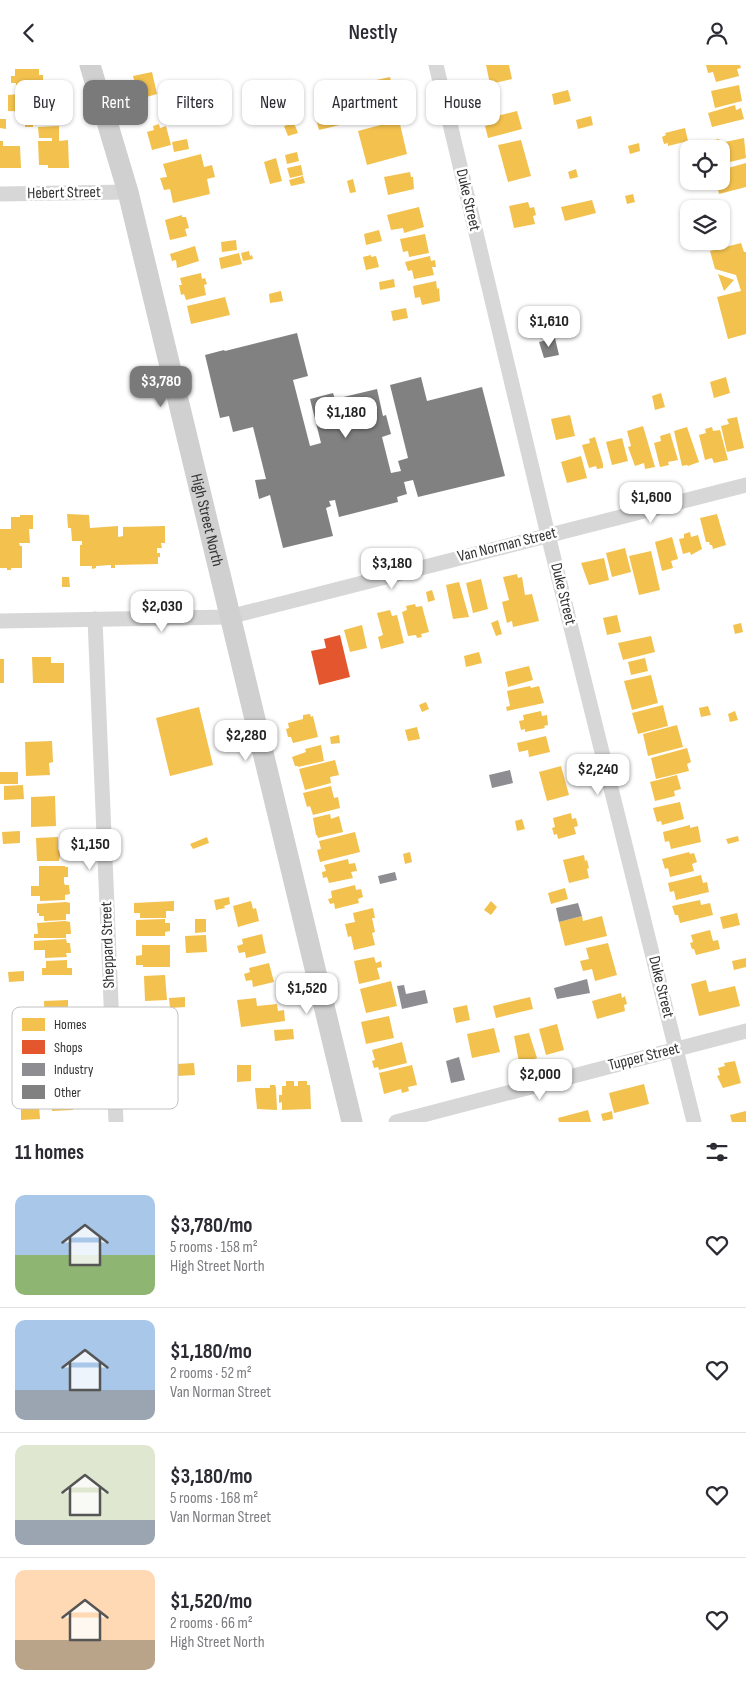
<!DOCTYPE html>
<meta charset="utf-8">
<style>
body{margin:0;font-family:"Sofia Sans Condensed",sans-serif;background:#f2f2f3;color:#2b2b33;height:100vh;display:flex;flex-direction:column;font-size:19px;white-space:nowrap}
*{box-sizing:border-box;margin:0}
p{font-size:16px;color:#7c7c81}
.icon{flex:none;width:28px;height:28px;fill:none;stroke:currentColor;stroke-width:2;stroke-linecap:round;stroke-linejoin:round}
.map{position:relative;height:1057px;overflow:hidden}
.details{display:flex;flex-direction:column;background:#fff;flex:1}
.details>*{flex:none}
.guide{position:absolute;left:15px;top:15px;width:716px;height:45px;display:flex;gap:10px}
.tools{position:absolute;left:680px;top:75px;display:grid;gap:10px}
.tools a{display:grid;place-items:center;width:50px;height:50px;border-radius:10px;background:#fff;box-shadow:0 1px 4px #0004;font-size:25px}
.price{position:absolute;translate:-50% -42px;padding:0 11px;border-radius:10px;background:#fff;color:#222;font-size:16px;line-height:32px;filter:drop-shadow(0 1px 2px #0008)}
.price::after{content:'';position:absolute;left:50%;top:30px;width:15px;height:11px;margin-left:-8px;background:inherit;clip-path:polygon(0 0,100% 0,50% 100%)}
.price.active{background:#7a7a7a;color:#fff}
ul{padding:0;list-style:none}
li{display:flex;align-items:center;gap:15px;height:125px;padding:0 15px}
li+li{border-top:1px solid #e1e1e2}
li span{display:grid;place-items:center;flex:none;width:140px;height:100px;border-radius:10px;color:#555}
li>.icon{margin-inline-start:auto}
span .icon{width:60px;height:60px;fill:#fffc;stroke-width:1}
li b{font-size:21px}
h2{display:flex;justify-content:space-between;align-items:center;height:60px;padding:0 15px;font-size:21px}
.tag{padding:0 18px;border-radius:10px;background:#fff;box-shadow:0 1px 4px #0004;font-size:18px;line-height:45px}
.tag.active{background:#7a7a7a;color:#fff}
header{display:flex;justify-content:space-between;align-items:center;height:65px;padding:0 15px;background:#fff;font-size:22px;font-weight:600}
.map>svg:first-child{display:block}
.homes{fill:#f2c14e}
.shops{fill:#e4572e}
.industry{fill:#8d8d92}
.building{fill:#818181}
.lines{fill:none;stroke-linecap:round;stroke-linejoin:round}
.street{stroke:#d7d7d7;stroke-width:15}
.secondary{stroke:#d0d0d0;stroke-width:21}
.labels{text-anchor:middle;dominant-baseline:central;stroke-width:5;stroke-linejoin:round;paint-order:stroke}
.street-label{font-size:16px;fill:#333;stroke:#fff}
.key{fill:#fff;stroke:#c2c2c2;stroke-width:1}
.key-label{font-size:14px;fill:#333}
</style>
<header><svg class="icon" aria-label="back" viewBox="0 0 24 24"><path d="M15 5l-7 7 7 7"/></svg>Nestly<svg class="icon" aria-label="person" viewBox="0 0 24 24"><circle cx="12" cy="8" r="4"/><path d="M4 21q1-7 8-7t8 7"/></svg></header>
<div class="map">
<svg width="746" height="1057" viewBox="0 0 746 1057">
<rect width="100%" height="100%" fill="#fff"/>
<!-- homes -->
<path class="homes" d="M486 0H509L512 14 490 19Z
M706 0H740L741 3 737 4 739 11 716 17 713 7 708 8Z
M15 4H39V10H43V16H39V23H16V18H11V11H15Z
M152 7 157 29 139 34 137 28H134L132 19H135L133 11Z
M390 12 395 32 372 38 367 17Z
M739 20 742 36 715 43 711 26Z
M568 25 571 36 554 40 552 29Z
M20 26H26L27 29H39V47L8 46V30L20 29Z
M184 29 186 38 170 42 168 33Z
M355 38 358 53 351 54 347 40Z
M343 40 348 58 319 65 314 47Z
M735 40 736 45 741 43 744 54 712 62 708 48Z
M517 46 522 64 488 73 485 61 491 59 489 53Z
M591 51 593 60 578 64 576 55Z
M25 53H33V62H25Z
M0 54H6V64L0 63Z
M399 55 407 89 367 100 358 66Z
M294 58 298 68 288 71 284 61Z
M159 59 160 63 166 61 171 80 152 85 147 67 154 65 153 61Z
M59 61V76L68 75 69 103H48V100H39L38 76H52V73H39L38 62Z
M685 63 688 76 668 81V78L664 79 662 72 666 70 665 68Z
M744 73 746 93 722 99 721 84H702L701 78 719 74 720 78Z
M187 74 189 84 174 87 172 77Z
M521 75 531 111 508 117 498 80Z
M0 76H3V81H20L21 103H0Z
M639 78 640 86 630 89 628 81Z
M297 87 299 96 287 99 285 90Z
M201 89 204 102 212 100 215 112 207 114 210 129 173 138 170 124 164 125 160 113 167 112 163 99Z
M276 93 282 116 270 119 264 97Z
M746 98V122L719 129 716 116H721V105Z
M301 100 303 110 290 113 287 103Z
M576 104 578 112 570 114 568 107Z
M410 107 411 112H413L414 124 388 130 384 112Z
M303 111 305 118 291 121 289 115Z
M353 114 356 127 350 128 347 116Z
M633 129 635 137 627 139 625 131Z
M592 135 596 148 565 156 561 142Z
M528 137 530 143 534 142 536 150 533 151 535 159 514 163 509 141Z
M419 142 424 162 404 168 403 163 391 165 387 150Z
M182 150V152H186L189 163 185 164 187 171 170 175 165 155Z
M379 165 382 176 366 180 364 169Z
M425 169 429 188 409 192 408 186 403 187 400 174Z
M236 175 237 185 222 187 221 177Z
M741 178 744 187H746V269L728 274 717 232 741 226 736 210 715 204 710 186Z
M195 181 199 196 177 203 176 195 172 196 170 189Z
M249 186 250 191 252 190 253 194 243 196 241 188Z
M239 188 242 199 221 204 219 193Z
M371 190V192L376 191 379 202 366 205 363 192Z
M430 191 431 196 435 195 436 202H432L434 210 414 214 412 205 408 206 405 197Z
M201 208 202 214 205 213 207 219 204 220 206 230 186 235 184 229 181 230 179 220H182L180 213Z
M718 209 734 215 724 226Z
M394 214 395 222 380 225 379 217Z
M436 216 437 224 439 223 440 236 422 240 420 232 415 233 413 221Z
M281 226 283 236 270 238 269 229Z
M225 232 230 250 191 259 187 241Z
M406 243 408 253 393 256 391 246Z
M726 312 730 328 714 333 710 317Z
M661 328 665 342 655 345 652 331Z
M570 350 575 371 556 375 551 354Z
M737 352 744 383 727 387 721 361 729 359 727 354Z
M643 361 655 402 645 404 644 398 635 401 628 382 631 381 627 366Z
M687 362 699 397 688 401 687 400 682 401 674 366Z
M712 362 713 366 720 365 728 395 714 398 712 393 705 395 699 370 706 368 705 364Z
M670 368 678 395 668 397 669 400 660 402 654 378 661 376 660 371Z
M595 372 603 399V403L597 404 596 401 589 403 582 380 590 378 589 374Z
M622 373 628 396 612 400 606 377Z
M581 391 587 413 567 418 561 397Z
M67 449 89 450 90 463 118 461V472L123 471V462L165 461V478H161L162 483H157V488H160V492H158V499L115 500V503H111V500L96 501V503L92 504V501H80V480H82V476H72L71 463H68Z
M717 449 726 480 713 484 712 480H710L709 477H706L700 453Z
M20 450H33V464H29L30 478H19L20 481H22V503H11V505H7V503H0V464H11V452H20Z
M690 467 691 472 698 470 702 484 691 490 690 487 683 489 679 474 684 473V469Z
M672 472 678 494 671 496 673 503 662 506 655 477Z
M625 483 631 507 612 512 606 488Z
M651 486 660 525 639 530 629 491Z
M604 493 609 515 589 520 581 498Z
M517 509 518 513 522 512 525 530 532 529 539 556 513 562 512 556 507 558 502 537 509 535 503 512Z
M62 512H69L70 522H62Z
M481 514 488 544 473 548 466 518Z
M459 517 469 552 453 554 446 520Z
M432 525 435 535 428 537 426 527Z
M415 539 416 542 422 541 429 567 421 569 422 572 417 573 416 570 408 571 402 547 407 545 406 541Z
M390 545 392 551 397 550 404 578 381 584 378 572 383 570 377 548Z
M617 550 621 567 607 570 603 553Z
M498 555 502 569 496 571 491 558Z
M741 558 743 567 735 569 733 560Z
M362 560 367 583 350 587 344 565Z
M651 571 655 587 623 595 618 578Z
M479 587 482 598 466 602 464 591Z
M32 592H51V598H64V618H33Z
M645 593 648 606 631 610 628 597Z
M0 594H4V618H0Z
M529 601 533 615 508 622 505 607Z
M651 610 658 638 632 645 624 616Z
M530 621 531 623 539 621 544 638 507 646 506 642 510 641 507 626Z
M426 637 429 644 422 647 419 640Z
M663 640 668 661 638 669 632 648Z
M708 641 711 650 701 652 699 643Z
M199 642 213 700 170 711 156 653Z
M541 646 542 651 547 650 548 660 544 661 545 663 525 667V664L521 665 519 656 524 655 523 650Z
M735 646 738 655 730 657 728 649Z
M310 649 311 652 313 651 318 672 293 678 291 672H288L286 664 289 663 288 658 303 654V650Z
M677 660 683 682 648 691 643 669Z
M417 662 420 674 408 676 405 665Z
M339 670 340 678 331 679 330 672Z
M546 671 550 687 529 692 528 685 519 687 517 678Z
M52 676 53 697 49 698 50 710 26 711 25 677Z
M321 680 324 696 298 702V701H295L292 692 306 687 305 684Z
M687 683 691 697 687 699 689 706 656 714 651 693Z
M335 695 339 710 330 712 331 718 305 725 299 704Z
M561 701 569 730 547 736 539 707Z
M0 707H18V719H0Z
M677 710 681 724 674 726 675 731 655 736 650 717Z
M23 720 24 734 4 735V721Z
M331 721 334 733 338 732 340 743 313 750 310 741 307 742 303 728Z
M55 731 56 761 31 762V732Z
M680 737 684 754 662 760 661 756 657 757 653 743Z
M571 748 572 754 576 753 578 761 574 762 576 769 558 774 557 769 554 770 552 763 555 762 553 753Z
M330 749 331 754 339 751 343 767 318 773 317 770H316L313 753Z
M522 754 525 764 517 766 515 756Z
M690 760V763L698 761 701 777 671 784 669 776 665 777 663 767Z
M20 766V778L3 779 2 767Z
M355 767 360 787 320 797 317 785 321 784 319 776Z
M738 771 739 776 728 779 726 774Z
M58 772V785H61L59 796H37L36 773Z
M207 772 209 778 193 784 190 779Z
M410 787 412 797 405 799 403 789Z
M689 787 690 789 694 788 697 797 692 799 694 806 670 812 668 803 665 804 662 794Z
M584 790 585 796 587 795 589 803 587 804 589 813 569 818 563 795Z
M348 794 349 799 355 798 357 806 351 807 353 813 329 818 327 812 323 813 322 807 326 806 324 800Z
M39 801H65V802H68V812H64V818L65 820H69L70 829 65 830V835L40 836V831H31V821H39Z
M701 810 703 818 707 817 709 827 676 835 674 826 670 827 668 818Z
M355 820 356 825 361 824 363 832 358 834 359 838 335 844 334 838 330 839 328 834 332 833 331 826Z
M565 823 568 834 551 839 548 828Z
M229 832 230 839 224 841 225 843 216 845 214 835Z
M700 835 701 840 710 838 713 850 680 858 678 850H675L672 841Z
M174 836V846H166V853H140V848H134V838Z
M251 836 253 844 256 843 259 856 238 862 233 841Z
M491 836 497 842 491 850 484 845Z
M66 837 70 838V849H66V855L44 856V851H39V848H37V839Z
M373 843 375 853H372L375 867 372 868 375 880 354 885 351 871 348 872 345 859 355 857 353 848Z
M737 848 740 860 723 864 720 852Z
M582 851 583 856 602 851 607 871 565 881 559 857Z
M165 854V858H170V866L165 867V871H136V855Z
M195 854H206V867L195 868Z
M65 856 70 857 71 869H66V873H34V869H38L37 858Z
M710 865 713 876 718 875 720 884 696 890 694 884H692L690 878 693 877 691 870Z
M262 869 266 888 246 893 245 887 239 888 237 881 243 879 242 874Z
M206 870 207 887 186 888 185 871Z
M66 874 67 878H70L71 888H66L67 892 45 893V885H34V876Z
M608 878 617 910 595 916 592 904 583 906 580 896 589 894 586 883Z
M142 880H170V902H143V900H136V891L142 890Z
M374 892 376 898 381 896 382 902 377 903 380 914 359 919 354 896Z
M746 893V902L734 905 732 896Z
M67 895V903H72V910H42V903H46V896Z
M269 898 274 917 253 922 252 915 246 916 244 909 250 907 249 903Z
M24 906V916L9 917 8 907Z
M165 910 167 935 145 936 144 911Z
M706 915 709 927 735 921 740 941 699 951 691 919Z
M391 916 397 941 366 948 360 924Z
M621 928 622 933 625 931 627 939 624 940 625 946 597 954 592 936Z
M185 932V942L170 943 169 933Z
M530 932 533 944 496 953 493 941Z
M256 933 257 941 277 939 278 946 284 945 285 956 241 962 237 935Z
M68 935V963L45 964 44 936Z
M467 940 470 955 456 958 453 943Z
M389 951 394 973 366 979 361 957Z
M557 959 564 985 546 990 539 964Z
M494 963 500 987 472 993 467 969Z
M293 964 294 974 275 976 274 965Z
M529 968 537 993 525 998V996L519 997 514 971Z
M402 977 407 998 379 1005 378 1002 374 1003 372 996 375 995 372 985Z
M735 996 741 1018 723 1023 717 1011 720 1010 718 1003 725 1001 724 998Z
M194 998 195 1010 177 1011 176 999Z
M237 1000H251V1016L237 1017Z
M412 1000 417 1020 408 1022 409 1026 402 1028 401 1024 384 1029 379 1008Z
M286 1016H294V1021H298V1016H307V1020H310L311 1044 282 1045V1037L279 1038V1030H282V1021H286Z
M644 1019 649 1039 614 1048 609 1028Z
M270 1020H275L276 1023 277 1045 257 1044 255 1023H270Z
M73 1022V1030H76V1037L73 1038V1045L52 1046V1023Z
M39 1040 40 1054 21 1055V1041Z
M588 1045 591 1057H559L558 1053Z
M612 1046 613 1054 603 1056 601 1049Z
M746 1046V1057H732L730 1050Z"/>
<!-- shops -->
<path class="shops" d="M340 570 350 612 319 620 311 586 326 583 324 574Z"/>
<!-- industry -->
<path class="industry" d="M510 705 513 718 492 723 489 710Z
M395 807 397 815 380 819 378 811Z
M578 838 582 851 559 857 556 843Z
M587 914 590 928 557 934 554 923Z
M404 920 406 929 425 925 428 938 402 944 397 921Z
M459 992 465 1015 451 1018 446 996Z"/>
<!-- building -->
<path class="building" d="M297 268 308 311 293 315 310 381 321 378 310 334 333 328 335 334 377 324 383 351 386 350 391 369 382 372 391 408 401 406 398 396 408 393 390 320 421 312 427 336 482 322 505 411 418 432 413 415 404 417 407 429 397 432 398 437 339 452 335 435 329 436 331 441 326 443 333 471 283 483 270 430 259 434 255 415 266 414 253 362 233 367 229 351 220 353 205 290 224 285 225 286Z
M555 273 559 290 544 293 539 277Z"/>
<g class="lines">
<!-- street -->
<path class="street" d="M436 0 548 470 694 1057
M0 129 128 127
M95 554 116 1057
M0 556 229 552 746 420
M396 1057 746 966"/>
<!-- secondary -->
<path class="secondary" id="s1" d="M90 0 128 127 352 1057"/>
</g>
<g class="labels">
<!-- street labels -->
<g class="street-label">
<text transform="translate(64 128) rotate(-1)">Hebert Street</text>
<text transform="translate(468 135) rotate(77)">Duke Street</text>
<text stroke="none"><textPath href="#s1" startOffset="470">High Street North</textPath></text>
<text transform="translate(507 480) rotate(-14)">Van Norman Street</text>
<text transform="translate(563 529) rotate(76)">Duke Street</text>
<text transform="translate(108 880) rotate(-92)">Sheppard Street</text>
<text transform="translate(661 922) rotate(76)">Duke Street</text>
<text transform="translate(644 992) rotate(-14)">Tupper Street</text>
</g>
</g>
<!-- legend -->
<rect x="12" y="942" width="166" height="102" rx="8" class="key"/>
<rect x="22" y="953" width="23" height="13" fill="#f2c14e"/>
<rect x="22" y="975" width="23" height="14" fill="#e4572e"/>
<rect x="22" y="998" width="23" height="13" fill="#8d8d92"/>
<rect x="22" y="1020" width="23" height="14" fill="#818181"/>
<g class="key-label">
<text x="54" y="964">Homes</text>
<text x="54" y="987">Shops</text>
<text x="54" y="1009">Industry</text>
<text x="54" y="1032">Other</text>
</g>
</svg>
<div class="tools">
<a><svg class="icon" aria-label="locate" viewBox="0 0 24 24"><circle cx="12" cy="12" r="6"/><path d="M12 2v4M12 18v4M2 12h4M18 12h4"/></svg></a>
<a><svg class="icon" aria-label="layers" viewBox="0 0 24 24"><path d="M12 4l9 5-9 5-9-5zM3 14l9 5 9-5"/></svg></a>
</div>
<b class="price" style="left:549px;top:283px">$1,610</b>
<b class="price active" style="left:161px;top:343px">$3,780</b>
<b class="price" style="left:346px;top:374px">$1,180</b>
<b class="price" style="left:651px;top:459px">$1,600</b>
<b class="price" style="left:392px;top:525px">$3,180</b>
<b class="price" style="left:162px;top:568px">$2,030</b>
<b class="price" style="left:246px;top:697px">$2,280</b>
<b class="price" style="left:598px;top:731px">$2,240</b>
<b class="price" style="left:90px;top:806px">$1,150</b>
<b class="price" style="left:307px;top:950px">$1,520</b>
<b class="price" style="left:540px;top:1036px">$2,000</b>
<div class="guide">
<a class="tag">Buy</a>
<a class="tag active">Rent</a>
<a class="tag">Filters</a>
<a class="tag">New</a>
<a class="tag">Apartment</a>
<a class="tag">House</a>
</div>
</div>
<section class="details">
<h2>11 homes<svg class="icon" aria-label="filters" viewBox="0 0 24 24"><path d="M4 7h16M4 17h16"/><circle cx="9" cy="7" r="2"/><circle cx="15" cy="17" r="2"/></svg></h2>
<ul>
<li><span style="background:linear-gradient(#a9c7e8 60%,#8fb573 0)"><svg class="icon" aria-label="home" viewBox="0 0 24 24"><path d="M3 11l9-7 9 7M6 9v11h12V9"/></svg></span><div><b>$3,780/mo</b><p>5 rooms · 158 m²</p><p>High Street North</p></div><svg class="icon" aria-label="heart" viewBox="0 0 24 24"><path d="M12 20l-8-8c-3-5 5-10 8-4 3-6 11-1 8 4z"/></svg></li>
<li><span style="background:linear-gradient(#a9c7e8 70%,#9aa5b1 0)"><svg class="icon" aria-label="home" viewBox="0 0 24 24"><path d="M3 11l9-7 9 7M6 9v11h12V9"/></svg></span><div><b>$1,180/mo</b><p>2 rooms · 52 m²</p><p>Van Norman Street</p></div><svg class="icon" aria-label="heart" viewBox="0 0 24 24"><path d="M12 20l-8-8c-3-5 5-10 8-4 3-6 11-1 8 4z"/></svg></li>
<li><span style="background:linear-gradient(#dfe7d0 75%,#9aa5b1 0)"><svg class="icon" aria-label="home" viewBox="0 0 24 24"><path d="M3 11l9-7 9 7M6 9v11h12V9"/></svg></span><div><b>$3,180/mo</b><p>5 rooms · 168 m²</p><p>Van Norman Street</p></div><svg class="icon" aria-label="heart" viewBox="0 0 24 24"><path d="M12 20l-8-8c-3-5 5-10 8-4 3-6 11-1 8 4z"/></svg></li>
<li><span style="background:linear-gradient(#ffd9b3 70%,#b9a48a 0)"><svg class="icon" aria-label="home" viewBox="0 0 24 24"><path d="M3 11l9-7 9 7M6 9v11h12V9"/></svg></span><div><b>$1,520/mo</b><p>2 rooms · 66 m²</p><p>High Street North</p></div><svg class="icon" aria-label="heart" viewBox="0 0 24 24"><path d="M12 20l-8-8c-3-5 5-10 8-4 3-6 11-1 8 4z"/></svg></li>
</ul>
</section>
